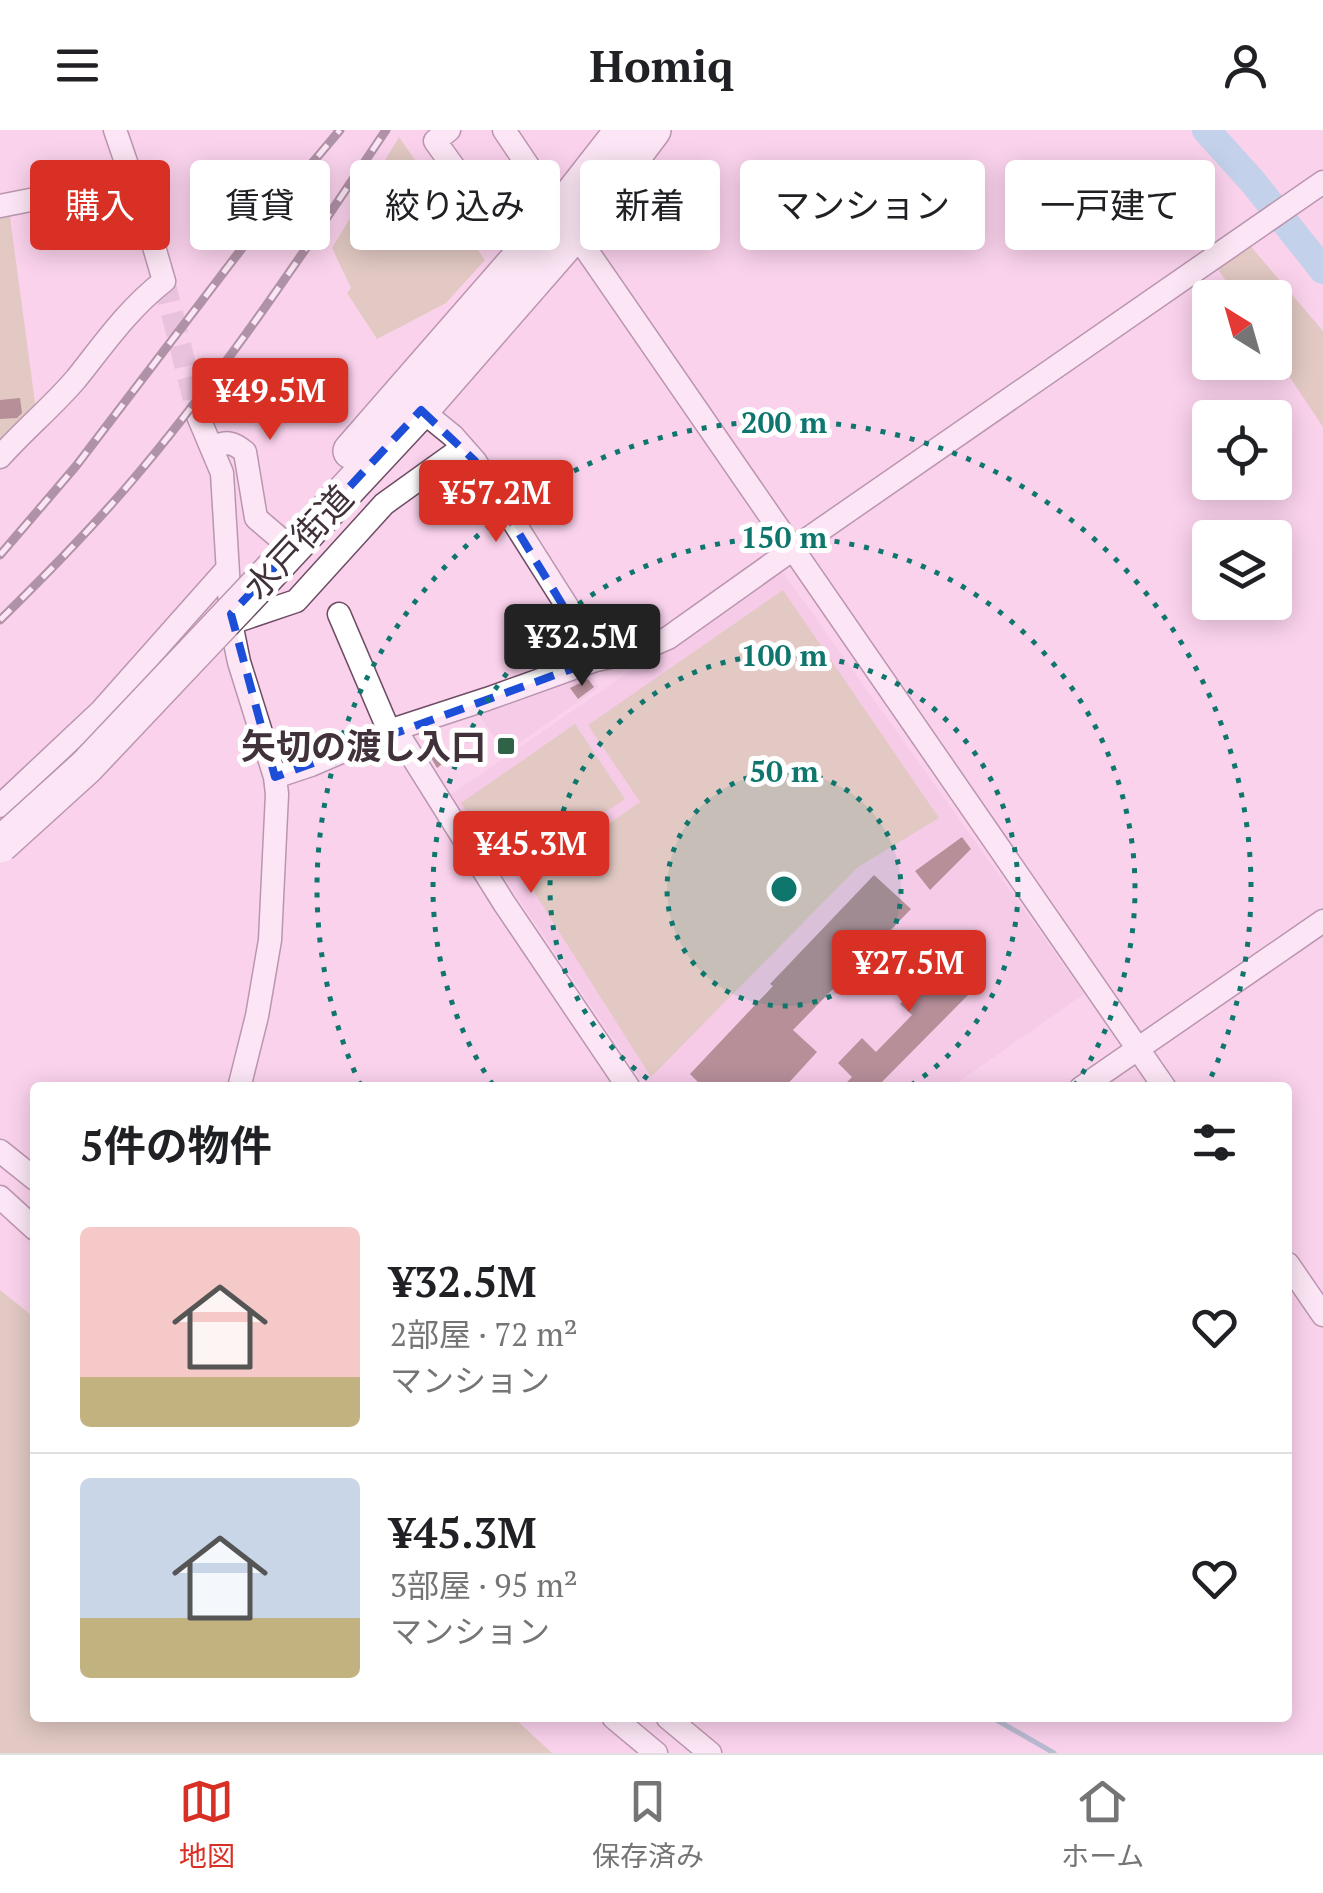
<!DOCTYPE html>
<html lang="ja">
<meta charset="utf-8">
<style>
body{margin:0;font-family:"PT Serif","Noto Sans JP",serif;background:#f6f6f6;color:#202124;height:100vh;display:flex;flex-direction:column;font-size:38px;white-space:nowrap}
*{box-sizing:border-box;margin:0}
p{font-size:32px;color:#757577}
.icon{flex:none;width:55px;height:55px;fill:none;stroke:currentColor;stroke-width:2;stroke-linecap:round;stroke-linejoin:round}
.map{position:relative;flex:1;overflow:hidden}
.panel{position:absolute;left:30px;top:952px;width:1262px;height:640px;display:flex;flex-direction:column;background:#fff;border-radius:10px;box-shadow:0 5px 25px #0003}
.panel>*{flex:none}
.top-card{position:absolute;left:30px;top:30px;width:1265px;height:90px;display:flex;gap:20px}
.needle{width:65px;rotate:323deg}
.fabs{position:absolute;left:1192px;top:150px;display:grid;gap:20px}
.fabs a{display:grid;place-items:center;width:100px;height:100px;border-radius:10px;background:#fff;box-shadow:0 5px 25px #0003;font-size:50px}
.price{position:absolute;translate:-50% -85px;padding:0 22px;border-radius:10px;background:#d93025;color:#fff;font-size:32px;line-height:65px;filter:drop-shadow(0 2px 5px #0008)}
.price::after{content:'';position:absolute;left:50%;top:60px;width:30px;height:22px;margin-left:-15px;background:inherit;clip-path:polygon(0 0,100% 0,50% 100%)}
.price.selected{background:#222;color:#fff}
ul{padding:0;list-style:none}
li{display:flex;align-items:center;gap:30px;height:250px;padding:0 50px}
li+li{border-top:2px solid #e0e0e0}
li span{display:grid;place-items:center;flex:none;width:280px;height:200px;border-radius:10px;color:#555}
li>.icon{margin-inline-start:auto}
span .icon{width:120px;height:120px;fill:#fffc;stroke-width:1}
li b{font-size:42px}
h2{display:flex;justify-content:space-between;align-items:center;height:120px;padding:0 50px;font-size:42px}
.chip{padding:0 35px;border-radius:10px;background:#fff;box-shadow:0 5px 25px #0003;font-size:35px;line-height:90px}
.chip.selected{background:#d93025;color:#fff}
header{display:flex;justify-content:space-between;align-items:center;height:130px;padding:0 50px;background:#fff;font-size:45px;font-weight:600}
.tab-bar{display:flex;justify-content:space-around;align-items:center;height:140px;border-top:2px solid #e0e0e0;background:#fff;font-size:28px;color:#757577}
.tab-bar a{display:grid;justify-items:center;gap:5px}
.tab-bar .selected{color:#d93025}
.map>svg:first-child{display:block}
.built{fill:#f2c4e3}
.green{fill:#c6be90}
.lines{fill:none;stroke-linecap:round;stroke-linejoin:round}
.stream{stroke:#6da1b4;stroke-width:5}
.river{stroke:#80d1e8;stroke-width:28}
.building{fill:#653f33}
.minor-tunnel{stroke:#d5b2c9;stroke-width:22;stroke-dasharray:22 11;stroke-linecap:butt}
.minor-casing{stroke:#6e4d64;stroke-width:25}
.highway-casing{stroke:#6e4d64;stroke-width:38}
.minor{stroke:#fff;stroke-width:22}
.highway{stroke:#fff;stroke-width:35}
.rail-casing{stroke:#574551;stroke-width:9}
.rail{stroke:#fff;stroke-width:5;stroke-dasharray:15;stroke-linecap:butt}
.highway-bridge-casing{stroke:#6e4d64;stroke-width:38;stroke-linecap:butt}
.highway-bridge{stroke:#fff;stroke-width:35}
.marked{fill:none;stroke:#1d4ed8;stroke-width:8;stroke-dasharray:20 12;stroke-linejoin:round}
.ring{fill:none;stroke:#0f766e;stroke-width:5;stroke-dasharray:5 10}
.poi-dot{fill:#2f6247;stroke:#fff;stroke-width:4}
.labels{text-anchor:middle;dominant-baseline:central;stroke-width:10;stroke-linejoin:round;paint-order:stroke}
.street-label{font-size:35px;fill:#40313b;stroke:#fff}
.poi-label{font-size:35px;font-weight:bold;fill:#40313b;stroke:#fff;text-anchor:end}
.centre{fill:#0f766e;stroke:#fff;stroke-width:5}
.ring-label{font-size:30px;text-anchor:middle;font-weight:bold;fill:#0f766e;stroke:#fff;stroke-width:10;stroke-linejoin:round;paint-order:stroke}
</style>
<header><svg class="icon" aria-label="menu" viewBox="0 0 24 24"><path d="M4 6h16M4 12h16M4 18h16"/></svg>Homiq<svg class="icon" aria-label="person" viewBox="0 0 24 24"><circle cx="12" cy="8" r="4"/><path d="M4 21q1-7 8-7t8 7"/></svg></header>
<div class="map">
<svg width="1323" height="1623" viewBox="0 0 1323 1623">
<rect width="100%" height="100%" fill="#fad2ec"/>
<!-- built -->
<path class="built" d="M780 438 1084 864 951 957H646L449 666Z
M587 542 599 557 505 623 477 582Z"/>
<!-- green -->
<path class="green" d="M399 7 485 130 446 173 377 209 347 163 351 158 332 118Z
M9 80 36 280 0 315V81Z
M1247 112 1323 201V297L1275 225V168L1237 167 1215 135Z
M783 460 939 688 858 737 651 947 527 751 640 672 588 595Z
M575 594 625 669 509 746 461 673Z
M0 1160 35 1188V1588H514L552 1623H0Z"/>
<g class="lines">
<!-- stream -->
<path class="stream" d="M993 1588 1054 1623"/>
<!-- river -->
<path class="river" d="M1206 0 1253 52 1323 140"/>
</g>
<!-- building -->
<path class="building" d="M20 268 22 283 17 288 0 289V270Z
M588 549 594 557 578 569 570 558Z
M443 617 450 628 437 638 430 626Z
M962 707 971 719 930 760 915 741Z
M874 745 911 779 793 900 817 922 784 958H704L690 944 773 856 770 854Z
M920 804 956 837 950 843 970 863 876 958H841L852 947 838 933 862 908 876 922 912 885 900 874 917 858 892 835Z"/>
<g class="lines">
<!-- minor-tunnel -->
<path class="minor-tunnel" d="M164 151 198 286"/>
<!-- minor casing -->
<g class="minor-casing">
<path id="minor" d="M449 0 435 11 483 78 528 36
M504 0 553 73
M0 76 132 50
M581 112 1165 958
M421 280 453 306 475 331 584 503 596 530
M198 286 222 343 231 493 239 532 275 647 277 664 270 810 257 886 239 958
M213 317C227 311 233 312 245 322L256 388 277 406
M0 327C24 300 53 276 76 249 104 214 128 179 164 151L148 96 115 0
M339 484 389 601
M231 493 296 471 384 374 455 323
M395 599 504 773 629 958
M275 647 311 635 395 599 487 569 596 530 638 521 668 508 793 419 1323 52
M0 676 101 581 227 439
M1081 958 1323 791
M0 1021 35 1049
M0 1067 35 1099
M1288 1134 1323 1185
M614 1588 656 1623
M668 1588 710 1623"/>
</g>
<!-- highway casing -->
<g class="highway-casing">
<path id="highway" d="M351 321 555 87 623 0
M259 454 421 280 577 101 653 0"/>
</g>
<!-- minor -->
<use href="#minor" class="minor"/>
<!-- highway -->
<use href="#highway" class="highway"/>
<!-- rail casing -->
<g class="rail-casing">
<path id="rail" d="M0 425 76 336 259 96 340 0
M0 490C49 442 97 393 141 340 231 232 308 116 386 0"/>
</g>
<!-- rail -->
<use href="#rail" class="rail"/>
<!-- highway-bridge casing -->
<g class="highway-bridge-casing">
<path id="highway-bridge" d="M0 715 86 637 259 454"/>
</g>
<!-- highway-bridge -->
<use href="#highway-bridge" class="highway-bridge"/>
</g>
<!-- marked area -->
<path d="M0 0H1323V1623H0ZM421 280 475 331 596 530 275 647 231 484Z" fill="#fad2ec" fill-opacity=".55" fill-rule="evenodd"/>
<path class="marked" d="M421 280 475 331 596 530 275 647 231 484Z"/>
<!-- distance rings -->
<circle cx="784" cy="759" r="117" fill="#0f766e" fill-opacity=".12"/>
<g class="ring">
<circle cx="784" cy="759" r="117"/>
<path d="M660 957A234 234 0 1 1 908 957"/>
<path d="M493 955A351 351 0 1 1 1075 955"/>
<path d="M361 956A467 467 0 1 1 1207 956"/>
</g>
<!-- markers -->
<rect class="poi-dot" x="496" y="606" width="20" height="20" rx="5"/>
<g class="labels">
<!-- street labels -->
<g class="street-label">
<text transform="translate(298 412) rotate(-47)">水戸街道</text>
</g>
<!-- poi labels -->
<g class="poi-label">
<text x="486" y="616">矢切の渡し入口</text>
</g>
</g>
<circle cx="784" cy="759" r="15" class="centre"/>
<g class="ring-label">
<text x="784" y="303">200 m</text>
<text x="784" y="418">150 m</text>
<text x="784" y="536">100 m</text>
<text x="784" y="652">50 m</text>
</g>
</svg>
<div class="fabs">
<a><svg class="needle" viewBox="-14 -14 28 28"><path d="M0-13l5 13h-10z" fill="#e53935"/><path d="M0 13l5-13h-10z" fill="#757577"/></svg></a>
<a><svg class="icon" aria-label="locate" viewBox="0 0 24 24"><circle cx="12" cy="12" r="6"/><path d="M12 2v4M12 18v4M2 12h4M18 12h4"/></svg></a>
<a><svg class="icon" aria-label="layers" viewBox="0 0 24 24"><path d="M12 4l9 5-9 5-9-5zM3 14l9 5 9-5"/></svg></a>
</div>
<b class="price" style="left:270px;top:313px">¥49.5M</b>
<b class="price" style="left:496px;top:415px">¥57.2M</b>
<b class="price selected" style="left:582px;top:559px">¥32.5M</b>
<b class="price" style="left:531px;top:766px">¥45.3M</b>
<b class="price" style="left:909px;top:885px">¥27.5M</b>
<div class="top-card">
<a class="chip selected">購入</a>
<a class="chip">賃貸</a>
<a class="chip">絞り込み</a>
<a class="chip">新着</a>
<a class="chip">マンション</a>
<a class="chip">一戸建て</a>
</div>
<section class="panel">
<h2>5件の物件<svg class="icon" aria-label="filters" viewBox="0 0 24 24"><path d="M4 7h16M4 17h16"/><circle cx="9" cy="7" r="2"/><circle cx="15" cy="17" r="2"/></svg></h2>
<ul>
<li><span style="background:linear-gradient(#f6c9c9 75%,#c2b280 0)"><svg class="icon" aria-label="home" viewBox="0 0 24 24"><path d="M3 11l9-7 9 7M6 9v11h12V9"/></svg></span><div><b>¥32.5M</b><p>2部屋 · 72 m²</p><p>マンション</p></div><svg class="icon" aria-label="heart" viewBox="0 0 24 24"><path d="M12 20l-8-8c-3-5 5-10 8-4 3-6 11-1 8 4z"/></svg></li>
<li><span style="background:linear-gradient(#c9d6e8 70%,#c2b280 0)"><svg class="icon" aria-label="home" viewBox="0 0 24 24"><path d="M3 11l9-7 9 7M6 9v11h12V9"/></svg></span><div><b>¥45.3M</b><p>3部屋 · 95 m²</p><p>マンション</p></div><svg class="icon" aria-label="heart" viewBox="0 0 24 24"><path d="M12 20l-8-8c-3-5 5-10 8-4 3-6 11-1 8 4z"/></svg></li>
</ul>
</section>
</div>
<nav class="tab-bar">
<a class="selected"><svg class="icon" aria-label="map" viewBox="0 0 24 24"><path d="M3 6l6-2 6 2 6-2v14l-6 2-6-2-6 2zM9 4v14M15 6v14"/></svg>地図</a>
<a><svg class="icon" aria-label="saved" viewBox="0 0 24 24"><path d="M7 4h10v16l-5-4-5 4z"/></svg>保存済み</a>
<a><svg class="icon" aria-label="home" viewBox="0 0 24 24"><path d="M3 11l9-7 9 7M6 9v11h12V9"/></svg>ホーム</a>
</nav>
